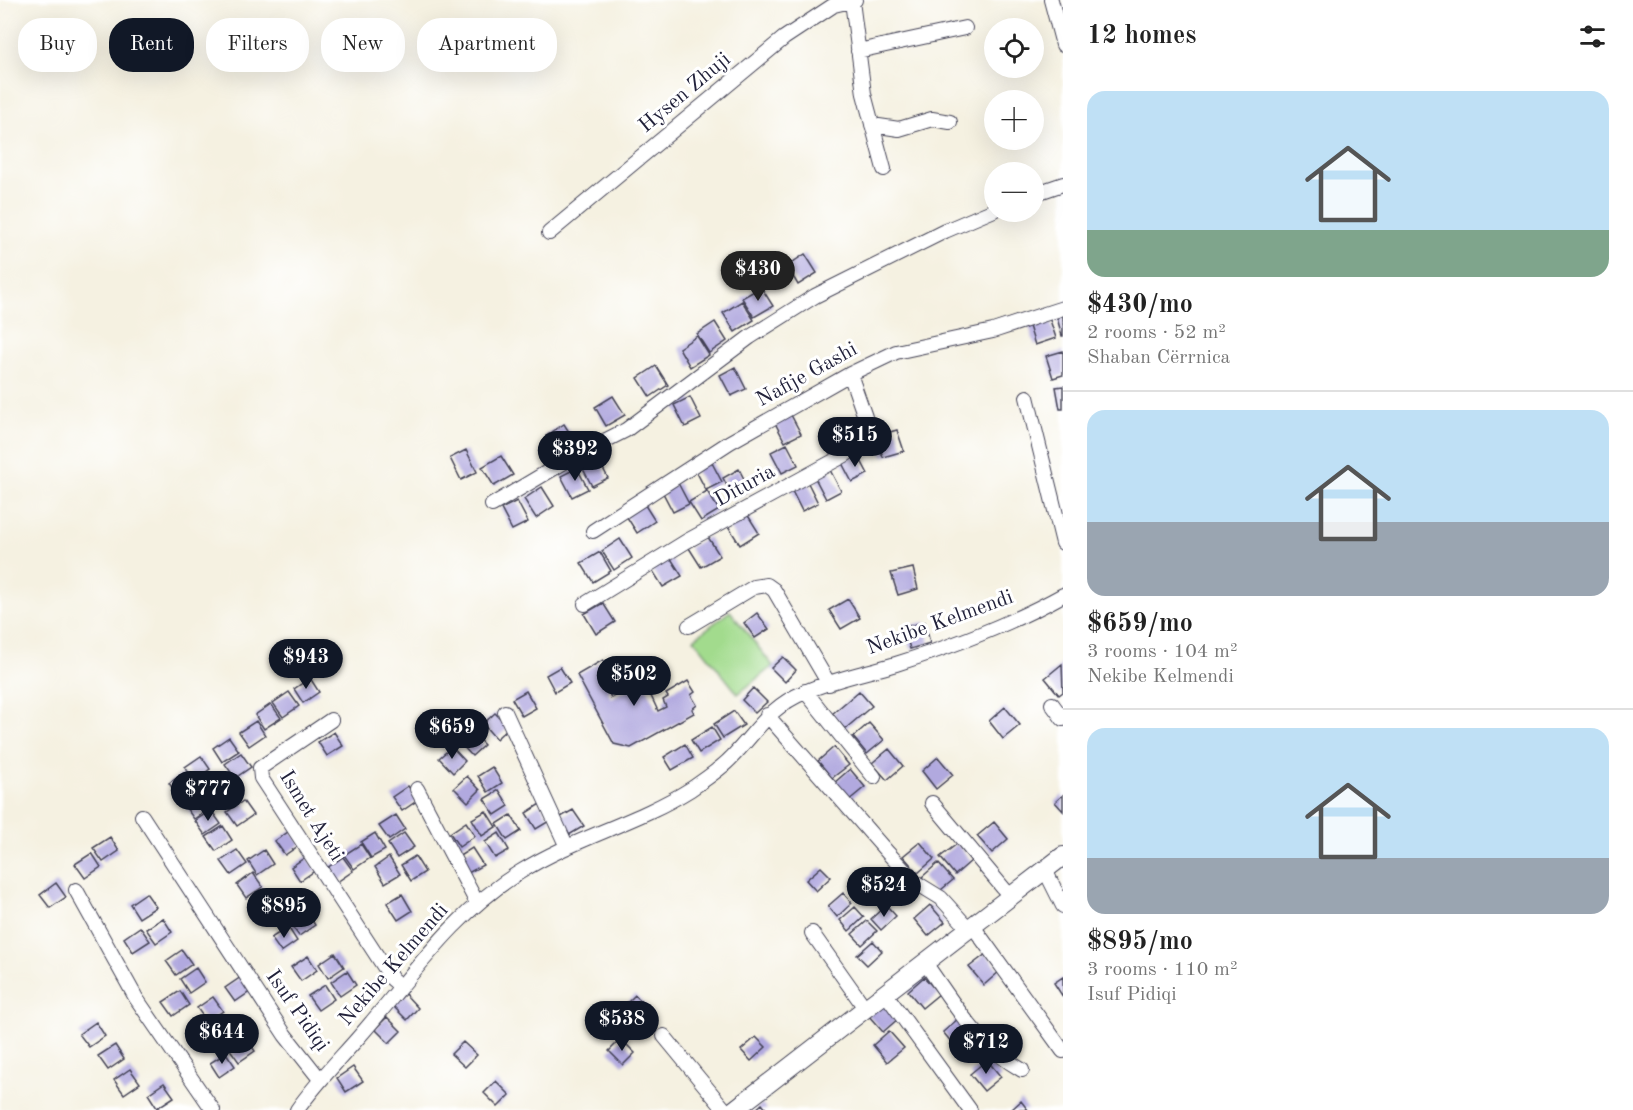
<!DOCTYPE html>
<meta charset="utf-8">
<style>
body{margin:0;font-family:"Old Standard TT",serif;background:#f2f2f2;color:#222;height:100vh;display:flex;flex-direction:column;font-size:22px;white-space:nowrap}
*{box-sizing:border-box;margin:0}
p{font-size:20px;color:#767676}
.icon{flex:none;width:33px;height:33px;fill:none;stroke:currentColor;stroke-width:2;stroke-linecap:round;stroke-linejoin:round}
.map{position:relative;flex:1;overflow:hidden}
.sheet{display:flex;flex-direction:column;background:#fff;width:570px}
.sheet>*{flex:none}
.guide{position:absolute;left:18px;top:18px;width:570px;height:54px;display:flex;gap:12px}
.fabs{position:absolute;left:984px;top:18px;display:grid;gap:12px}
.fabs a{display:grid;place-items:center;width:60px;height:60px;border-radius:50%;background:#fff;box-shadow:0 6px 24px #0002;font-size:30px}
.price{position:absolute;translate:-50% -51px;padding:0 14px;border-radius:21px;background:#111827;color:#fff;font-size:20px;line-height:39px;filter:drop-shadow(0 2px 3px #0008)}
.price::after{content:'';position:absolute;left:50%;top:36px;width:18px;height:14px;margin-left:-9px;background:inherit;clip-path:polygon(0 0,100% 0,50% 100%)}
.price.active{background:#222;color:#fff}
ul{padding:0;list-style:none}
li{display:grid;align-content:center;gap:12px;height:318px;padding:0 24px}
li+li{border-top:2px solid #e0e0e0}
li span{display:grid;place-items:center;height:186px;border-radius:18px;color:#555}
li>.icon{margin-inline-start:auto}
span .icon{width:108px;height:108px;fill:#fffc;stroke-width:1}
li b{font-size:26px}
h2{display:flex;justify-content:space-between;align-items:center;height:72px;padding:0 24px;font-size:26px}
.pill{padding:0 21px;border-radius:24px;background:#fff;box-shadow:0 6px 24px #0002;font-size:21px;line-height:54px}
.pill.active{background:#111827;color:#fff}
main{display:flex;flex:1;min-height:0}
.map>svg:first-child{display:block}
.green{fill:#a2db8d;stroke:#627e64;stroke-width:1.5}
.building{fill:#b1a9df}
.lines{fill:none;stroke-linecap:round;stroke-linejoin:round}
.street-casing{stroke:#424154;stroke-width:16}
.secondary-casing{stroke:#424154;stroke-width:20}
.street{stroke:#fff;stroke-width:14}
.secondary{stroke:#fff;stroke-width:18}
.labels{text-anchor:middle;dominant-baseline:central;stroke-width:6;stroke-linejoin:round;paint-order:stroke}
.street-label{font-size:21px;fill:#22223b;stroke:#fff}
</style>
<main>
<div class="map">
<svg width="1063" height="1110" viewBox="0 0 1063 1110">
<rect width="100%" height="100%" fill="#fff"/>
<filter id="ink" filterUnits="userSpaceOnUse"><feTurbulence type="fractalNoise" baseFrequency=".0167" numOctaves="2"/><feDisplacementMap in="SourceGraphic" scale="12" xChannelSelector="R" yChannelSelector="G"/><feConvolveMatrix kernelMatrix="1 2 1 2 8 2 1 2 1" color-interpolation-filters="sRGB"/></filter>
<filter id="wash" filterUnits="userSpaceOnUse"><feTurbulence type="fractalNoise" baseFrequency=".008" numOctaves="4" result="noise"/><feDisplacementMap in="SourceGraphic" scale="24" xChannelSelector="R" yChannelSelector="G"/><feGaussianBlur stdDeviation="1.35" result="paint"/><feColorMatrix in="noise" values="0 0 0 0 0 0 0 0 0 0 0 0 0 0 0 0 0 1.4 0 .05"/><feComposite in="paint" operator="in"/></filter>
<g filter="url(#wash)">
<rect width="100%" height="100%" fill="#f5f1e1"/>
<!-- green -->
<path class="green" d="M730 611 773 666 738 694 694 639Z"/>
<g id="blocks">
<!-- building -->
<path class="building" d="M805 254 817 273 798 285 787 266Z
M761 287 773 306 754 317 742 298Z
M742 301 754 320 735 332 723 313Z
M1063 312V336H1062L1056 314Z
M1049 317 1056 338 1035 345 1028 323Z
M715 322 727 341 709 353 697 334Z
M697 336 709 355 690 367 679 348Z
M1063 351V375L1053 378 1046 356Z
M656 366 668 385 650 397 638 378Z
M735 367 746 389 731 396 720 375Z
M1063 386V409H1060L1056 387Z
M613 396 625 415 606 426 595 407Z
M690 397 701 419 685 427 674 405Z
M790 413 801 434 785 442 774 421Z
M564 424 576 443 558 455 546 436Z
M897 430 904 451 883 457 876 436Z
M787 444 798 465 782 473 771 452Z
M466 450 477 472 461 480 450 458Z
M857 453 868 474 852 482 841 461Z
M501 456 513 475 494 486 482 467Z
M597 457 608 478 592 486 581 465Z
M711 461 722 482 706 490 695 469Z
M577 468 588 489 572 497 561 476Z
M739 469 750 491 734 499 723 478Z
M830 470 841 491 826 499 815 478Z
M807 481 818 503 802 511 791 489Z
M678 483 689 504 673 512 662 491Z
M542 487 554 506 536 518 524 499Z
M707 491 719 510 701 521 689 502Z
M517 501 528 522 512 530 501 509Z
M643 502 655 521 637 533 625 514Z
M747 514 759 533 740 545 728 526Z
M708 537 720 556 701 567 689 548Z
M620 539 632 558 614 570 602 551Z
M600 552 611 571 593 582 581 563Z
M670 557 682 576 663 587 651 568Z
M913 568 918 589 898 595 891 573Z
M848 599 860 618 841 629 829 610Z
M603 603 615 622 596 634 584 614Z
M757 613 769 629 755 638 744 623Z
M925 622 930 643 910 649 904 627Z
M783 657 796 670 785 682 771 668Z
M603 660 615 681 612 683 615 686 608 691 611 698 644 681 658 711 666 707 663 700 668 697 666 694 688 681 695 692 691 695 697 705 692 709 694 713 631 748 614 744 577 675Z
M1062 664 1063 692 1059 695 1045 678Z
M560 667 570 683 555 692 546 675Z
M310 678 319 692 303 703 294 689Z
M753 688 767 702 755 713 742 700Z
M526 691 536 708 522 716 512 699Z
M859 691 872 706 845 729 832 714Z
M289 692 299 706 283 717 273 703Z
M271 704 281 718 264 729 255 715Z
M1005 707 1020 725 1003 739 989 721Z
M734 711 744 725 723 738 714 724Z
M495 713 509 727 496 739 483 724Z
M256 721 265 735 249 746 239 732Z
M869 723 884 740 867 754 853 737Z
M712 727 720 740 699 753 691 740Z
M471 731 484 745 472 756 459 742Z
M334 732 343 746 327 756 318 742Z
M229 737 239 751 222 762 213 748Z
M685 744 693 758 672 770 664 757Z
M452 747 465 761 453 773 439 758Z
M834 747 849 765 832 778 818 761Z
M889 749 903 766 887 780 872 763Z
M241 753 251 767 235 778 225 764Z
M201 756 210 769 194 781 185 767Z
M938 757 953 775 936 789 922 771Z
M492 767 502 783 488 792 478 776Z
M850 769 865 787 848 801 834 783Z
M184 773 198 793 183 804 169 783Z
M213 776 227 797 212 807 198 786Z
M467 776 480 790 468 802 454 788Z
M408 786 418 800 402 811 392 797Z
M499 790 509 806 495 815 484 799Z
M200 794 210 808 194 819 184 805Z
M1063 795V811L1055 802Z
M243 801 253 815 237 826 227 812Z
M540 804 551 820 536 829 526 813Z
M211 810 221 824 205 835 195 821Z
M573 810 584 826 569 835 559 818Z
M486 811 496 827 482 836 472 819Z
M396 815 405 829 389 840 379 826Z
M511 815 521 831 507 840 497 824Z
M466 822 475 836 459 847 450 833Z
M994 822 1008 839 992 853 977 836Z
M223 826 232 840 216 851 206 837Z
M291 830 301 844 285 855 275 841Z
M375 833 385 850 371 858 361 842Z
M404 833 414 847 397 858 388 844Z
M499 833 509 850 495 858 485 842Z
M110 837 119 851 103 862 93 848Z
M920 842 934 859 918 873 903 856Z
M361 844 370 858 354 869 344 855Z
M957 844 971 861 955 875 940 857Z
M472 848 483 865 468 873 458 857Z
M237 850 247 864 231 875 221 861Z
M264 850 273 864 257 875 248 861Z
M92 853 101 867 85 878 75 864Z
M307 856 316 870 300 881 291 867Z
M415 856 425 872 411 881 401 865Z
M343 857 353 871 337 882 327 868Z
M389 857 400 874 385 883 375 867Z
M938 863 953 880 936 894 922 877Z
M821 867 831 877 816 891 806 880Z
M253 873 263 887 246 898 237 885Z
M56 883 66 897 50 908 40 895Z
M291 890 301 904 285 915 275 901Z
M146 893 156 907 139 918 130 904Z
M843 893 852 903 837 917 828 906Z
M402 894 412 911 398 920 387 903Z
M269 898 279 912 262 923 253 909Z
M886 905 896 916 881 930 871 919Z
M930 905 945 922 928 936 914 919Z
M855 907 864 917 849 931 840 920Z
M306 911 315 925 299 936 289 922Z
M163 918 172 932 156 943 146 929Z
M867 921 877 931 862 945 852 934Z
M140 927 150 941 133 952 124 938Z
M288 927 297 941 281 952 271 938Z
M873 941 882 951 867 965 857 955Z
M182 950 192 964 176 975 166 961Z
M335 953 344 967 328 978 319 964Z
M986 954 1000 971 984 985 969 967Z
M308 956 317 970 301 981 291 967Z
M196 968 205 982 189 993 180 979Z
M347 971 356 985 340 996 331 982Z
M241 977 251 991 235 1002 225 988Z
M924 977 939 994 922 1008 908 991Z
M1063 977V997L1054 983Z
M325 985 334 999 318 1010 308 996Z
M180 991 189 1005 173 1016 163 1002Z
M405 994 418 1008 407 1020 393 1006Z
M635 995 649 1009 637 1021 623 1007Z
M213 997 223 1011 207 1022 197 1008Z
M885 1001 899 1018 883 1032 868 1015Z
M387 1017 401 1031 389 1043 375 1029Z
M959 1018 974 1035 957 1049 943 1032Z
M232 1020 241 1034 225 1045 216 1031Z
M96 1022 105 1036 89 1047 79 1034Z
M889 1031 904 1048 887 1062 873 1045Z
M245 1037 255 1051 239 1062 229 1048Z
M756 1037 766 1047 751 1061 741 1050Z
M621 1039 635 1053 623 1065 609 1051Z
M463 1042 477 1055 465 1067 451 1054Z
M115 1045 124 1059 108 1070 98 1056Z
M226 1053 235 1066 219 1077 210 1063Z
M987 1060 1001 1077 984 1091 970 1074Z
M353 1067 363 1081 346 1092 337 1078Z
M130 1069 140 1083 124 1094 114 1080Z
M496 1081 510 1095 498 1107 484 1093Z
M164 1083 174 1097 157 1108 148 1094Z
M1021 1101 1028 1110H1011Z
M762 1104 767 1110H755Z"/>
</g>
</g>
<g filter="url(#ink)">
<use href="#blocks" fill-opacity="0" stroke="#424154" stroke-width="1.5"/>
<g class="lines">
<!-- street casing -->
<g class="street-casing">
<path id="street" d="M1051 0 1063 45
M852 1 864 94 884 169
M858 51 965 28
M872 125 899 129 932 119 950 122
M1034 194 1063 184
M549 233 784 38 834 5 855 0
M1027 397 1063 543
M492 505 571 458 626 430 750 337 815 296 945 231 994 210
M593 531 730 442 850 374 896 352 993 331 1063 308
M585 604 687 541 845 455 866 440 865 417 850 374
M689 626 754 587 767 585 774 590 829 684
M805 691 874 777
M1052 704 1063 719
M505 712 567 847
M767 715 888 853 915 882 941 898 968 928
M331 720 260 768 261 778 392 979 399 985
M417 789 477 903
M932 803 1009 895
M142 816 285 1035 319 1078
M1045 870 1063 906
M76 890 136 998 213 1110
M972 925 1063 1051
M812 933 865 1008
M925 963C956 1006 975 1043 1022 1070
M885 993 970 1110
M664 1036 725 1110
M297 1110C316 1083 337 1062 358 1038 411 978 451 915 520 872 574 838 637 823 691 789 704 780 721 769 732 757 758 730 769 707 805 692 834 679 866 673 896 664 953 646 1011 624 1063 595"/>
</g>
<!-- secondary casing -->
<g class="secondary-casing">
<path id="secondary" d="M734 1110 1063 856"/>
</g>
<!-- street -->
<use href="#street" class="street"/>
<!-- secondary -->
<use href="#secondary" class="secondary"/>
</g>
</g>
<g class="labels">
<!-- street labels -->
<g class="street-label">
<text transform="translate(685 93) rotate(-40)">Hysen Zhuji</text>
<text transform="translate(807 375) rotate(-29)">Nafije Gashi</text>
<text transform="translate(745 486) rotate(-29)">Dituria</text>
<text transform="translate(940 623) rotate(-20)">Nekibe Kelmendi</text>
<text transform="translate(311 816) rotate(58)">Ismet Ajeti</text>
<text transform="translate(394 965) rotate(-49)">Nekibe Kelmendi</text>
<text transform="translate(297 1011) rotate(55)">Isuf Pidiqi</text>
</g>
</g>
</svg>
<div class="fabs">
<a><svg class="icon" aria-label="locate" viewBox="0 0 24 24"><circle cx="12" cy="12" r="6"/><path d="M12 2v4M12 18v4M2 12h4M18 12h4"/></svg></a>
<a>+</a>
<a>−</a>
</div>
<b class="price active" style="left:758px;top:302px">$430</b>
<b class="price" style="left:855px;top:468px">$515</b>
<b class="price" style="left:575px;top:482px">$392</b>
<b class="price" style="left:306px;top:690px">$943</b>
<b class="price" style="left:634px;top:707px">$502</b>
<b class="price" style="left:452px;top:760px">$659</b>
<b class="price" style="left:208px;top:822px">$777</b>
<b class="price" style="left:884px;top:918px">$524</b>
<b class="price" style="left:284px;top:939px">$895</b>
<b class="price" style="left:622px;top:1052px">$538</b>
<b class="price" style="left:222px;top:1065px">$644</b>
<b class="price" style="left:986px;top:1075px">$712</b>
<div class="guide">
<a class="pill">Buy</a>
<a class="pill active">Rent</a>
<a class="pill">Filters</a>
<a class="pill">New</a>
<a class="pill">Apartment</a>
</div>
</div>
<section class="sheet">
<h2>12 homes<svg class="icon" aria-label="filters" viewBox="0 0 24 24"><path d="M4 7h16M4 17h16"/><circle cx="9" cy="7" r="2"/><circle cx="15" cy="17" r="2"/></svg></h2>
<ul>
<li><span style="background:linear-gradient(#bfe0f5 75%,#7fa58c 0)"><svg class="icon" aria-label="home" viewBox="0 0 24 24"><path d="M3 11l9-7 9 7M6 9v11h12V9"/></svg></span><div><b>$430/mo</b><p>2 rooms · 52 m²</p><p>Shaban Cërrnica</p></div></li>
<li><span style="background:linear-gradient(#bfe0f5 60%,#9aa5b1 0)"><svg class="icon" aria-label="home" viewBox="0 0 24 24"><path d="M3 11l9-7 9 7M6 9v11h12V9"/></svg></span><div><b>$659/mo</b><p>3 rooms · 104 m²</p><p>Nekibe Kelmendi</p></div></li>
<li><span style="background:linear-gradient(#bfe0f5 70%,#9aa5b1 0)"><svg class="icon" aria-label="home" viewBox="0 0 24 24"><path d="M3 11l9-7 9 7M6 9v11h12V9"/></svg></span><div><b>$895/mo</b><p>3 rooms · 110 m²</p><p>Isuf Pidiqi</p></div></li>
</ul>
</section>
</main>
